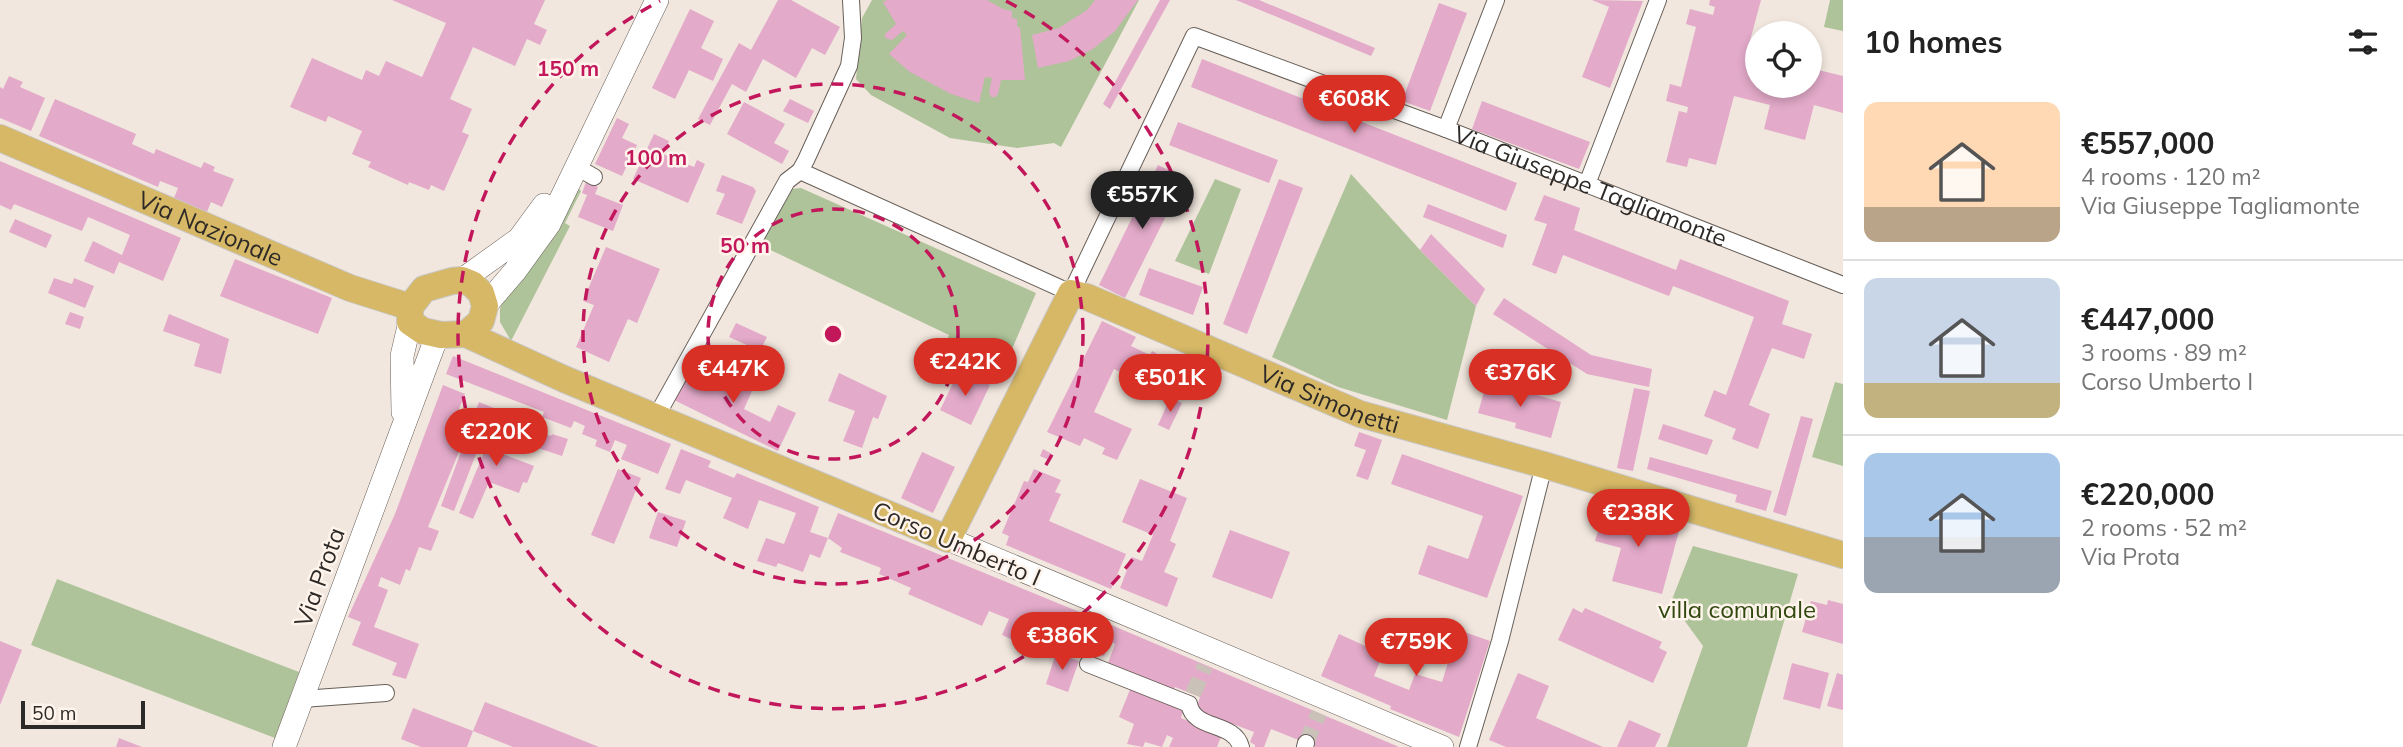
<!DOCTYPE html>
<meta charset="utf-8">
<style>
body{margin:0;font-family:Mulish,sans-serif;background:#f2f2f2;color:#222;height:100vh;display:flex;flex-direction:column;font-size:26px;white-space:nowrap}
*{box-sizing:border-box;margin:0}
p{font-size:23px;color:#767676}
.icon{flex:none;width:38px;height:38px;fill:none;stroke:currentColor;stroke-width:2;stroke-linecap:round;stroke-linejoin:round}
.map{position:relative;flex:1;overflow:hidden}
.panel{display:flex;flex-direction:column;background:#fff;width:560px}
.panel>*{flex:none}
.tools{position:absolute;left:1745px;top:21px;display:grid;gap:14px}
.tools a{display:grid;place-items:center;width:77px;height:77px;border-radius:50%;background:#fff;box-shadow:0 4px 10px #0003;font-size:35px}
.scale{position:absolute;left:21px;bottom:18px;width:124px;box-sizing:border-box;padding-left:7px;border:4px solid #2d2926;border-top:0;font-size:19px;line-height:24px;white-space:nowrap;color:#2d2926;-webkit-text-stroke:5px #fff4eb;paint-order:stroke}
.price{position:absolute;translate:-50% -60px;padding:0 16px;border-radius:24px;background:#d93025;color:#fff;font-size:23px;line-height:46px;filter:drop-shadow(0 2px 4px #0008)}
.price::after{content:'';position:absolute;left:50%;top:42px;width:21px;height:16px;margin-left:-10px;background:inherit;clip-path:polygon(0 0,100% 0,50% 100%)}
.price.current{background:#222;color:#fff}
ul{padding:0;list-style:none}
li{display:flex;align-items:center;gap:21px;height:175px;padding:0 21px}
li+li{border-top:2px solid #e0e0e0}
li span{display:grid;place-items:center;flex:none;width:196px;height:140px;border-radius:14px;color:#555}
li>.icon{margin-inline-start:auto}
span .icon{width:84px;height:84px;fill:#fffc;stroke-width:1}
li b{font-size:30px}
h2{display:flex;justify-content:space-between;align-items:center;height:84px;padding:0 21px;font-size:30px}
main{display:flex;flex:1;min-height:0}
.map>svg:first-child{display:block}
.green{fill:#aec399}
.building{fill:#e3aac9}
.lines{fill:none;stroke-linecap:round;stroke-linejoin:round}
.street-tunnel{stroke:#cac1b9;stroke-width:16;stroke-dasharray:16 8;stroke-linecap:butt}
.street-casing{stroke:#685f58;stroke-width:18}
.secondary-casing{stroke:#685f58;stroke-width:24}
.primary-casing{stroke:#c8c7c7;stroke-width:28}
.street{stroke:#fff;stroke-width:16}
.secondary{stroke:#fff;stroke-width:23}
.primary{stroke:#d6b866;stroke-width:26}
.ring{fill:none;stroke:#c2185b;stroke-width:3.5;stroke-dasharray:12 9}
.labels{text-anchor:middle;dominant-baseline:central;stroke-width:5;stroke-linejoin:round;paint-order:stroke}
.street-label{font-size:24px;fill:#2d2926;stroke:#fff4eb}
.park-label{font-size:24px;fill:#31480f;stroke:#fff4eb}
.centre{fill:#c2185b;stroke:#fff4eb;stroke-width:3.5}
.ring-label{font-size:21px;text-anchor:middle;font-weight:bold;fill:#c2185b;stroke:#fff4eb;stroke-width:5;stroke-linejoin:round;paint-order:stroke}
</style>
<main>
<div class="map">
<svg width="1843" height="747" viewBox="0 0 1843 747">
<rect width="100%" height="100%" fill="#f1e7de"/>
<!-- green -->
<path class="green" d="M872 0H1139L1061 147 1054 143 1017 148 950 138 871 95 856 79 862 18Z
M1830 0H1843V31L1824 27Z
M1351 174 1420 250 1476 306 1447 420 1338 387 1272 357Z
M1215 179 1241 189 1209 274 1175 261Z
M801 188 1036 293 997 384 939 360 949 335 758 244 791 189Z
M579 189 581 191 565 223 570 226 511 341 500 322V309L504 295 548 237Z
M1835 382 1843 384V466L1812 457Z
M1693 546 1798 574 1747 747H1667L1703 646 1671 602Z
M57 579 299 672 275 738 31 645Z"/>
<!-- building -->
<path class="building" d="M392 0H545L534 24 547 30 540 45 527 39 515 66 473 47 450 99 472 109 462 132 469 135 444 191 431 185 429 190 409 182 408 185 368 167 371 162 352 154 362 131 328 116 326 122 290 107 312 58 362 80 366 70 379 76 386 61 422 77 446 23Z
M778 0H791L840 27 825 55 812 48 796 78 763 59 746 92 732 84 710 125 698 119 739 43 751 50Z
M887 0H987L1003 9 1012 11V18L1017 19V27H1020L1025 80H1001L998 94 995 97H991L989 92 992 78 985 77 979 103 951 94 910 72 889 54 907 35 903 31 892 40 885 38V34L896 24 883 2Z
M1095 0H1138L1115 31 1093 49 1069 61 1038 68 1032 35 1059 28 1087 10Z
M1160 0H1170L1110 109 1103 104Z
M1236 0H1259L1375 48 1371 56Z
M1592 0 1643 1 1610 88 1582 77 1609 7Z
M1710 0H1761L1747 52 1757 55V86H1810V68L1843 76V113L1814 105 1805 140 1764 129 1770 105 1734 96 1716 165 1689 158 1687 167 1666 162 1679 111 1687 113 1688 107 1666 101 1670 84 1681 87 1696 27 1686 24 1690 9 1713 15 1715 7 1709 5Z
M1439 3 1467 13 1430 111 1402 101Z
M690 9 714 21 701 48 723 59 713 81 689 70 675 99 652 88Z
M1202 59 1517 183 1506 211 1191 87Z
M9 76 23 82 20 87 45 98 31 131 0 118V87L3 89Z
M55 99 136 134 132 144 154 154 156 149 201 168 204 162 215 167 213 171 234 179 222 207 211 202 207 212 174 198 178 188 160 181 158 187 39 136Z
M790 99 814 111 808 123 783 111Z
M1482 101 1590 142 1579 169 1472 129Z
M744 102 785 124 774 143 789 151 782 164 727 134Z
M617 118 629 124 622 138 637 145 622 176 595 164Z
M1178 122 1278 160 1269 183 1169 145Z
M654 134 669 141 663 154 694 167 697 160 705 164 688 203 633 179Z
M0 161 181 238 163 281 119 262 114 274 84 261 93 241 122 255 130 235 88 217 82 231 14 204 11 210 0 205Z
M1158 165 1185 178 1125 298 1099 285Z
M722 175 753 187 756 191 742 224 716 214 725 194 716 191Z
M1279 179 1303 188 1247 334 1223 324Z
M586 182 598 187 595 194 623 205 613 231 578 217 587 195 582 193Z
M1544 195 1580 208 1574 230 1676 270 1680 259 1789 301 1782 324 1812 334 1804 359 1772 348 1749 405 1770 414 1758 449 1732 439 1736 429 1704 416 1714 390 1726 395 1754 317 1673 286 1669 296 1563 255 1556 274 1532 265 1547 224 1534 220Z
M1428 204 1507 235 1503 248 1423 217Z
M15 219 52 235 46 248 9 232Z
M1431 234 1485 289 1476 306 1420 250Z
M606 247 660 269 637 323 628 319 609 362 576 347 594 305 583 301Z
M235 259 332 298 318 334 220 296Z
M1149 268 1203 287 1193 315 1139 295Z
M54 278 72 284 74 278 94 286 85 308 48 293Z
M1504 298 1591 355 1652 369 1649 387 1587 374 1493 314Z
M70 312 84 317 80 329 65 324Z
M169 314 229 339 221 374 194 366 200 344 163 331Z
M1102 321 1136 337 1131 346 1150 355 1152 351 1163 357 1147 390 1136 384 1138 381 1114 369 1094 412 1132 429 1117 460 1102 454 1105 448 1084 438 1080 446 1047 432Z
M736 323 767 337 760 351 729 337Z
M453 356 671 444 658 474 621 459 627 445 615 440 610 452 595 446 597 440 582 434 585 426 574 421 571 428 542 417 544 412 446 374Z
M716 361 756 382 744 409 770 422 778 405 796 413 778 451 672 399 685 376 701 384Z
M959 371 990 385 971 425 940 410Z
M839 373 887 396 878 419 873 417 862 448 843 441 855 411 828 401Z
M1487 381 1561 402 1551 438 1515 428 1516 423 1478 413Z
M443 385 465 394 454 421 469 427 479 402 494 408 478 448 463 442 428 527 439 531 431 551 419 547 410 571 406 569 400 585 381 577 378 586 388 590 374 627 419 644 406 679 392 675 397 663 352 645 361 622 348 617 395 514Z
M1634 388 1650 391 1633 471 1617 468Z
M1170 398 1182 403 1169 430 1158 425Z
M501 411 516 417 500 453 534 466 527 483 523 482 519 493 489 482 473 519 459 513Z
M1801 416 1813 419 1786 516 1773 512Z
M1663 424 1713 440 1707 455 1658 439Z
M528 429 551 436 552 434 568 439 562 456 523 443Z
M1359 432 1382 440 1368 480 1356 476 1366 450 1354 446Z
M462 449 476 454 454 511 441 506Z
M681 449 711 461 708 467 734 478 737 473 819 507 810 532 828 538 820 558 810 554 803 572 778 563 776 567 757 561 766 538 784 544 796 513 759 500 748 529 723 518 732 498 686 480 680 494 665 489Z
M1043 449 1052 454 1049 460 1040 456Z
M922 452 955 467 933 513 901 498Z
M1402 454 1523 496 1487 598 1418 574 1428 545 1468 559 1483 516 1391 484Z
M1650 457 1772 491 1766 511 1735 502 1737 495 1647 469Z
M618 469 641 478 614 544 591 535Z
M1034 469 1061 480 1055 492 1061 494 1049 521 1126 554 1111 589 1006 545 1009 536 1002 533 1024 481 1028 482Z
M1140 479 1187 498 1170 541 1176 544 1164 572 1178 578 1167 607 1120 588 1132 557 1142 561 1153 535 1122 522Z
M1605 507 1643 517 1642 521 1679 531 1662 594 1612 581 1621 548 1595 541Z
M658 512 686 521 677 547 649 538Z
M838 513 1116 627 1399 747H1316L1271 729 1264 747H1255V745L1250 742 1254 732 1196 710 1200 697 1175 687 1172 694 1107 666 1115 644 1110 642 1104 656 1075 645 1082 630 1068 624 1060 644 1023 629 1017 642 1002 635 1009 619 989 611 982 626 908 594 911 588 879 574 881 568 840 552 842 548 828 538Z
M1230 530 1290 552 1272 599 1212 577Z
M1828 600 1843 604V644L1802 632 1811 601 1827 605Z
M1573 608 1582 613 1585 608 1662 642 1659 648 1667 652 1653 683 1558 640Z
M1433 621 1490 641 1459 737 1390 709 1391 706 1321 676 1339 634 1383 654 1374 676 1409 690 1415 674 1442 682 1451 653 1425 644Z
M0 641 22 650 0 705Z
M1056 653 1079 661 1068 692 1046 684Z
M1792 663 1829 673 1820 709 1783 699Z
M1518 673 1549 686 1536 718 1603 747H1506L1489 740Z
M1837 673 1843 675V710L1827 706Z
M1131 687 1184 707 1181 718 1222 734 1217 747H1169L1173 738 1167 735 1162 747 1145 742 1143 747 1127 744 1134 724 1119 717Z
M485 702 544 725 599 747H513L473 731Z
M413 708 473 731 467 747H421L401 739Z
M1629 720 1661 734 1655 747H1617Z
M119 738 142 747H116Z"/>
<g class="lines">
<!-- street-tunnel -->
<path class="street-tunnel" d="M1193 694 1205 666
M1306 743 1319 713"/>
<!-- street casing -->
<g class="street-casing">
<g id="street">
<path d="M1446 129 1496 0"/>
<path id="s1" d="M800 171 1071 293 1194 36 1446 129 1843 285"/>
<path d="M587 173 594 177"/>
<path d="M1587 184 1658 0"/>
<path d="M656 417 787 181 800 171 806 160 849 66 853 38 851 0"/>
<path d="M1088 664 1189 704C1194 731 1234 721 1241 747"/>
<path d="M302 699 386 693"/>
<path d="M1305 747 1306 743"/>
<path d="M1468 747 1500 641 1544 465"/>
</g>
</g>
<!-- secondary casing -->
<g class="secondary-casing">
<path id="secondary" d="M462 280 519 239 544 205
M485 306 515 271 549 224 657 0
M403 412 402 356 410 322
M948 539 1442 747
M284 747 434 344 441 335"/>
</g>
<!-- primary casing -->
<g class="primary-casing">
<g id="primary">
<path id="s2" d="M0 138 350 288 410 307"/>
<path id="s3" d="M410 307V322L423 331 441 335 466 334 564 379 948 539 1071 293 1087 297 1360 414 1544 465 1843 555"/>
<path d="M410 307 424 289 452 281 462 280 472 284 481 293 485 306 481 321 466 334"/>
</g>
</g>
<!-- street -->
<use href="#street" class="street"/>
<!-- secondary -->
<use href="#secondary" class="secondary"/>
<!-- primary -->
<use href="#primary" class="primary"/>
</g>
<!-- distance rings -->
<g class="ring">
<circle cx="833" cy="334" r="125"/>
<circle cx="833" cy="334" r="250"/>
<path d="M1006 1A375 375 0 1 1 660 1"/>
</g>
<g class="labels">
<!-- street labels -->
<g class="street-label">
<text stroke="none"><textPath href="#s1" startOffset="1006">Via Giuseppe Tagliamonte</textPath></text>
<text stroke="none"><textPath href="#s2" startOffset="229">Via Nazionale</textPath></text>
<text stroke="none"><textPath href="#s3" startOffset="1153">Via Simonetti</textPath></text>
<text transform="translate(957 543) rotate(23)">Corso Umberto I</text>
<text transform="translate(319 577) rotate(-70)">Via Prota</text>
</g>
<!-- park labels -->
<g class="park-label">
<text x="1737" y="609">villa comunale</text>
</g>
</g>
<circle cx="833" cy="334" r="10" class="centre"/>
<g class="ring-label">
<text x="568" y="76">150 m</text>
<text x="656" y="165">100 m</text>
<text x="745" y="253">50 m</text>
</g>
</svg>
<div class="tools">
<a><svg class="icon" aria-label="locate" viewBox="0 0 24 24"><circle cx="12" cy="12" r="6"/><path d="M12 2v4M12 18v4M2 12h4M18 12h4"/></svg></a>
</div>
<div class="scale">50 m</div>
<b class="price" style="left:1354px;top:135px">€608K</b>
<b class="price current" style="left:1142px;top:231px">€557K</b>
<b class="price" style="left:965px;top:398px">€242K</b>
<b class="price" style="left:733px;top:405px">€447K</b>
<b class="price" style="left:1520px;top:409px">€376K</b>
<b class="price" style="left:1170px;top:414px">€501K</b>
<b class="price" style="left:496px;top:468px">€220K</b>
<b class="price" style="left:1638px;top:549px">€238K</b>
<b class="price" style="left:1062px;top:672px">€386K</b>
<b class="price" style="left:1416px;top:678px">€759K</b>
</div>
<section class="panel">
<h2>10 homes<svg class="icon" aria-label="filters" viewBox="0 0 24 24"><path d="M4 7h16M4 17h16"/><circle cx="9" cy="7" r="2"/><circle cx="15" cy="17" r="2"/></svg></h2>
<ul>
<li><span style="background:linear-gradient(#ffd9b3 75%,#b9a48a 0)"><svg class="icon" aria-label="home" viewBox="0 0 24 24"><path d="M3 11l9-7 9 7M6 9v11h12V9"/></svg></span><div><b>€557,000</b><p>4 rooms · 120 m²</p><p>Via Giuseppe Tagliamonte</p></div></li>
<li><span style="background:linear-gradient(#c9d6e8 75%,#c2b280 0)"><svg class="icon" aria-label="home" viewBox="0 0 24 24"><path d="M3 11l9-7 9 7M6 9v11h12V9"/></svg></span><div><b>€447,000</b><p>3 rooms · 89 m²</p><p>Corso Umberto I</p></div></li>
<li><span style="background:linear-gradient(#a9c7e8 60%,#9aa5b1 0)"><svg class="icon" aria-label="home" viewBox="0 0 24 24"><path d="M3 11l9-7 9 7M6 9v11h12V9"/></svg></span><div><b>€220,000</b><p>2 rooms · 52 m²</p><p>Via Prota</p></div></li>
</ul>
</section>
</main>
